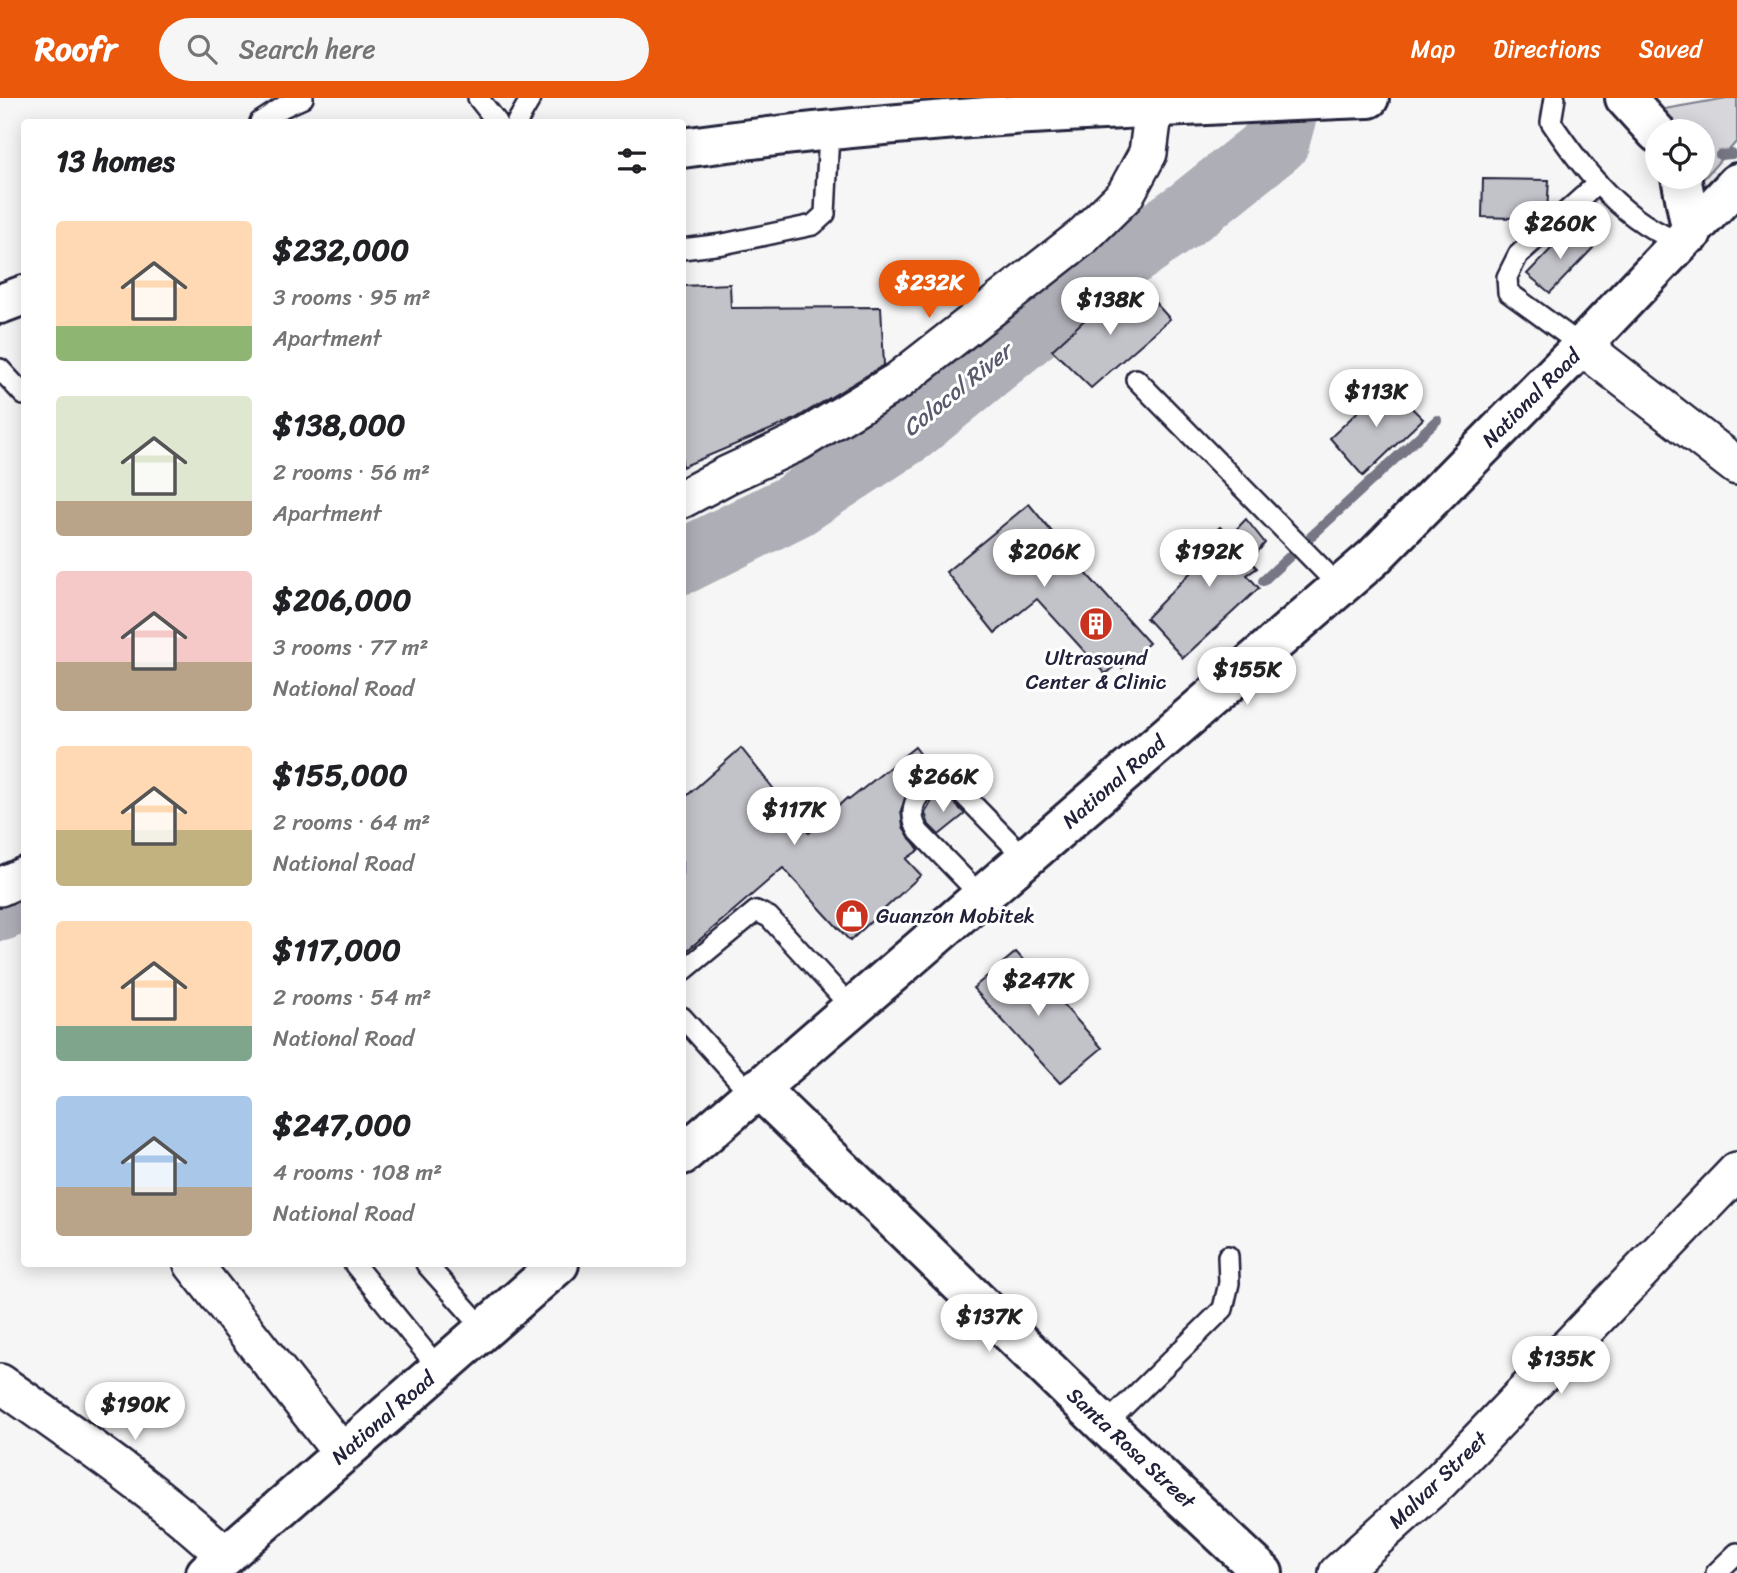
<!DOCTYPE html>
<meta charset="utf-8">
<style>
body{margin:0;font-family:Sriracha,sans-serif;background:#f6f6f6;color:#202124;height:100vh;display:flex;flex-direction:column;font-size:26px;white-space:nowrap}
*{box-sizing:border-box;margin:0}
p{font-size:23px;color:#757577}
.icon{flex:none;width:38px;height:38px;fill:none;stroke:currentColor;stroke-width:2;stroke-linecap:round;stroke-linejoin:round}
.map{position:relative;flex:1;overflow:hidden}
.drawer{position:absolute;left:21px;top:21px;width:665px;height:1148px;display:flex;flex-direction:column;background:#fff;border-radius:7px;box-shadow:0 4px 18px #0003}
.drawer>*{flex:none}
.buttons{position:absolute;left:1645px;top:21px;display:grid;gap:14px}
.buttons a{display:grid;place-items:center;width:70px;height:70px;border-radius:50%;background:#fff;box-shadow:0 4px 18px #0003;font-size:35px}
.price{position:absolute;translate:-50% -60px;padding:0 16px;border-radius:24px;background:#fff;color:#222;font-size:23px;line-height:46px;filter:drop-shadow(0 2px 4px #0008)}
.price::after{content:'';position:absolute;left:50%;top:42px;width:21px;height:16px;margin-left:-10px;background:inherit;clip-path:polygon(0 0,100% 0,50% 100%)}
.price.selected{background:#ea580c;color:#fff}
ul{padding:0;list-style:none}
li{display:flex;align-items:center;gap:21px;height:175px;padding:0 35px}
li span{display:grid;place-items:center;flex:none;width:196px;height:140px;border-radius:7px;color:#555}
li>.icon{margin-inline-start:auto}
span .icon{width:84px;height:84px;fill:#fffc;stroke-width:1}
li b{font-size:30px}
h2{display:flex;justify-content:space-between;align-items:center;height:84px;padding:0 35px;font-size:30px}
header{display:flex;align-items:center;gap:42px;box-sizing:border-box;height:98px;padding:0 35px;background:#ea580c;color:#fff}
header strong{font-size:33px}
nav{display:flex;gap:38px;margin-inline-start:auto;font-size:24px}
.search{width:490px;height:63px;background:#f6f6f6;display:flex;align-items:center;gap:18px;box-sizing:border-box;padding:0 24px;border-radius:38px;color:#757577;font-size:26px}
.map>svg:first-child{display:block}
.green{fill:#d7d7db;stroke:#7c7c8b;stroke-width:2}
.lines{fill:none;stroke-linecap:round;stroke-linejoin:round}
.stream{stroke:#767685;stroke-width:10}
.river{stroke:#aeaeb7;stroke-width:65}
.building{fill:#c2c2c9;stroke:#22223b;stroke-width:2}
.service-casing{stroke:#22223b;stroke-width:24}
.minor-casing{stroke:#22223b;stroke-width:42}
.tertiary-casing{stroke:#22223b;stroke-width:44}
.secondary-casing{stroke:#22223b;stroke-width:44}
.trunk-casing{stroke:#22223b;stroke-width:44}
.service{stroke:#fff;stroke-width:19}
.minor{stroke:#fff;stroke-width:37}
.tertiary{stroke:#fff;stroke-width:38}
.secondary{stroke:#fff;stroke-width:38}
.trunk{stroke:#fff;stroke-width:38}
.labels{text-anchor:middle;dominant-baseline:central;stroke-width:6;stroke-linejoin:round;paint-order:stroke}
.street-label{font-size:21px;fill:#22223b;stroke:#fff}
.poi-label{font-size:21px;fill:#22223b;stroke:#fff}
.water-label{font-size:23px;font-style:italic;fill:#5a5a6d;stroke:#fff}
</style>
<header>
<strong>Roofr</strong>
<div class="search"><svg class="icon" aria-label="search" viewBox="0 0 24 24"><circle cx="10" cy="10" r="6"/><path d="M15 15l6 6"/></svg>Search here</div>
<nav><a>Map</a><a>Directions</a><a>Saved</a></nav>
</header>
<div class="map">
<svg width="1737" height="1475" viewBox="0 0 1737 1475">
<rect width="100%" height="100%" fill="#f6f6f7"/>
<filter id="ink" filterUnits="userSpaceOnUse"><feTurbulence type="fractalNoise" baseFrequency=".0143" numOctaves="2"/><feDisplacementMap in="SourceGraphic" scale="14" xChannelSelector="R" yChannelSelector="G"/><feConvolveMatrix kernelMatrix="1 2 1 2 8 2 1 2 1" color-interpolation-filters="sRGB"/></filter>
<g filter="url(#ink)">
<!-- green -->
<path class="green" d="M1727 0H1737V43L1699 86 1697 79H1703V33H1677L1659 12Z"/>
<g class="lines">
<!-- stream -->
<path class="stream" d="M1720 57 1732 56
M1263 483 1437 322"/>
<!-- river -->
<path class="river" d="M682 464 794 408 910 332 1097 179 1192 112 1277 44 1289 0
M0 811 24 801"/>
</g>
<!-- building -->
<path class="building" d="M1483 81 1549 82 1547 114 1540 121 1482 119Z
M1571 130 1593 150 1550 195 1527 176Z
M730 186 731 210 881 209 884 267 793 322 682 369V188Z
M1143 191 1170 221 1091 290 1052 252 1105 203 1115 212Z
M1387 286 1423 321 1363 378 1330 340Z
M1029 406 1084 473 1149 545 1122 570 1118 565 1105 576 1037 501 995 535 946 474Z
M1246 421 1265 445 1250 463 1257 470 1247 477 1259 490 1183 560 1146 520 1199 466 1191 456 1220 429 1229 439Z
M915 649 935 675 920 680 911 689 901 712 903 729 919 752 906 761 921 777 850 843 783 770 682 857V702L741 650 809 735 847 700 849 702Z
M944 698 948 699 965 716 939 737 929 727 925 715 933 701Z
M1016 854 1102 950 1060 985 973 890Z"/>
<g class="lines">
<!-- service casing -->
<g class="service-casing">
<path id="service" d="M478 0 497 24
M1555 0 1551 24C1584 73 1624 125 1683 145
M260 24 283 9 303 0
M517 24 531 0
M682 151 723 146 813 127 825 116 829 34
M1582 248 1508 194 1507 179 1518 157 1598 85
M0 271 24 297
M1136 281 1340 489
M981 798 919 734C901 707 926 679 954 687L1025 760
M682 874 756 813 769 819 852 910
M682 919 751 996
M354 1166 439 1271
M426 1166 484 1231
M1105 1327 1223 1211 1229 1185 1228 1158
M1716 1475 1737 1455"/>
</g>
<!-- minor casing -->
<g class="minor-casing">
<path id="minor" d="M1582 248 1737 368
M682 401 727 377 798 344 898 283 1082 139 1125 97 1148 55 1155 0
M0 789 24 778
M193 1166 342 1355
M0 1285C78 1340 156 1393 226 1458
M1338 1475 1440 1383 1737 1073"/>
</g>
<!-- tertiary casing -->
<g class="tertiary-casing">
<path id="tertiary" d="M758 990 1105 1327 1263 1475"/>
</g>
<!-- secondary casing -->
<g class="secondary-casing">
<path id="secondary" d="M682 1057 1373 460 1582 248 1737 85
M206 1475 559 1166"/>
</g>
<!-- trunk casing -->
<g class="trunk-casing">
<path id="trunk" d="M1625 0 1657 35
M682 50C910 18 1140 9 1369 0
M1681 79 1692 135
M0 206 24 197"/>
</g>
<!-- service -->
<use href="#service" class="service"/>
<!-- minor -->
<use href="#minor" class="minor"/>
<!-- tertiary -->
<use href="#tertiary" class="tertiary"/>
<!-- secondary -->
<use href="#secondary" class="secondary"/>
<!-- trunk -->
<use href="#trunk" class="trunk"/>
</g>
</g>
<!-- icons -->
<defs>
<g id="building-disc" transform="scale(1.75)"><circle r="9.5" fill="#c8321e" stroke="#fff"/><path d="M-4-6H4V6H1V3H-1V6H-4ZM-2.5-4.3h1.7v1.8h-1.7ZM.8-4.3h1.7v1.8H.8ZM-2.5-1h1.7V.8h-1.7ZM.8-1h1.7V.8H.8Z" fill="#fff"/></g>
<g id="shop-disc" transform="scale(1.75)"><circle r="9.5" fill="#c8321e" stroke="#fff"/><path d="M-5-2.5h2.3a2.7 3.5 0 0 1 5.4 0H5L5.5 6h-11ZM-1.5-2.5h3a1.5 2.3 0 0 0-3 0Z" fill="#fff"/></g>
</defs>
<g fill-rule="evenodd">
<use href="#building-disc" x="1096" y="526"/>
<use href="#shop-disc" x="852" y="818"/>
</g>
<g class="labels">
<!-- street labels -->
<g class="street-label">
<text transform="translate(1531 300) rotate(-45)">National Road</text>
<text transform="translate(1114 684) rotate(-41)">National Road</text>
<text transform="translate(383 1320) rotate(-41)">National Road</text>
<text transform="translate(1131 1350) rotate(43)">Santa Rosa Street</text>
<text transform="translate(1438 1382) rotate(-44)">Malvar Street</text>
</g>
<!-- poi labels -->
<g class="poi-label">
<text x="1096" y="560">Ultrasound<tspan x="1096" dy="24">Center &amp; Clinic</tspan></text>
<text x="876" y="818" text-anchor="start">Guanzon Mobitek</text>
</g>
<!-- water labels -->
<g class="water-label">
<text transform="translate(957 292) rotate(-39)">Colocol River</text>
</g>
</g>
</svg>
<div class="buttons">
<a><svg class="icon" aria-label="locate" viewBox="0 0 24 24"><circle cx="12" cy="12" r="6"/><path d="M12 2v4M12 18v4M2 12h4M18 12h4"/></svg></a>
</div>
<b class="price" style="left:1560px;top:163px">$260K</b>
<b class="price selected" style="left:929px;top:222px">$232K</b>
<b class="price" style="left:1110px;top:239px">$138K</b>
<b class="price" style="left:1376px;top:331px">$113K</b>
<b class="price" style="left:1044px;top:491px">$206K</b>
<b class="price" style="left:1209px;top:491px">$192K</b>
<b class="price" style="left:1247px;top:609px">$155K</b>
<b class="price" style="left:943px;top:716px">$266K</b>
<b class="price" style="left:794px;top:749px">$117K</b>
<b class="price" style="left:1038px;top:920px">$247K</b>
<b class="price" style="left:989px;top:1256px">$137K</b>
<b class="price" style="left:1561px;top:1298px">$135K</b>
<b class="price" style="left:135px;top:1344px">$190K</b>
<section class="drawer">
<h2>13 homes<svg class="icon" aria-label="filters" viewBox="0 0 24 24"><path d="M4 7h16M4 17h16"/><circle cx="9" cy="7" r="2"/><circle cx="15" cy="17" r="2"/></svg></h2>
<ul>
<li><span style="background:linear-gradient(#ffd9b3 75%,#8fb573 0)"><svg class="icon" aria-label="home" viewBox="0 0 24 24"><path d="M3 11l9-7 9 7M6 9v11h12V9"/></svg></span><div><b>$232,000</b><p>3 rooms · 95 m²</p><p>Apartment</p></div></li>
<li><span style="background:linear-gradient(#dfe7d0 75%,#b9a48a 0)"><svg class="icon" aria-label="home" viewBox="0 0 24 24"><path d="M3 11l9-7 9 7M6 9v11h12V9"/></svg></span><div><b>$138,000</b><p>2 rooms · 56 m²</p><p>Apartment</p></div></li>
<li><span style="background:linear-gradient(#f6c9c9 65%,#b9a48a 0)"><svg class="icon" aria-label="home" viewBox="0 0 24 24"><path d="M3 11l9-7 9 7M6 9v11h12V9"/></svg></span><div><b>$206,000</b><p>3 rooms · 77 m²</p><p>National Road</p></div></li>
<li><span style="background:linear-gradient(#ffd9b3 60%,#c2b280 0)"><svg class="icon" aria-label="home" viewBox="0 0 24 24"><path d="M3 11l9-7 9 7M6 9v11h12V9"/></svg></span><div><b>$155,000</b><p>2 rooms · 64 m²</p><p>National Road</p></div></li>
<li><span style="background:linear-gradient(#ffd9b3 75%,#7fa58c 0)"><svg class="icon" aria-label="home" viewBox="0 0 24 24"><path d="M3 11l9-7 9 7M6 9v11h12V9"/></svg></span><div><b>$117,000</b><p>2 rooms · 54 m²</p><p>National Road</p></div></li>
<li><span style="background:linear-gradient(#a9c7e8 65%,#b9a48a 0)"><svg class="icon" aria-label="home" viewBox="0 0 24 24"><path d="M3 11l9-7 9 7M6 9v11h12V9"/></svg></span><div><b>$247,000</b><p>4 rooms · 108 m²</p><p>National Road</p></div></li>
</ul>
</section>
</div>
